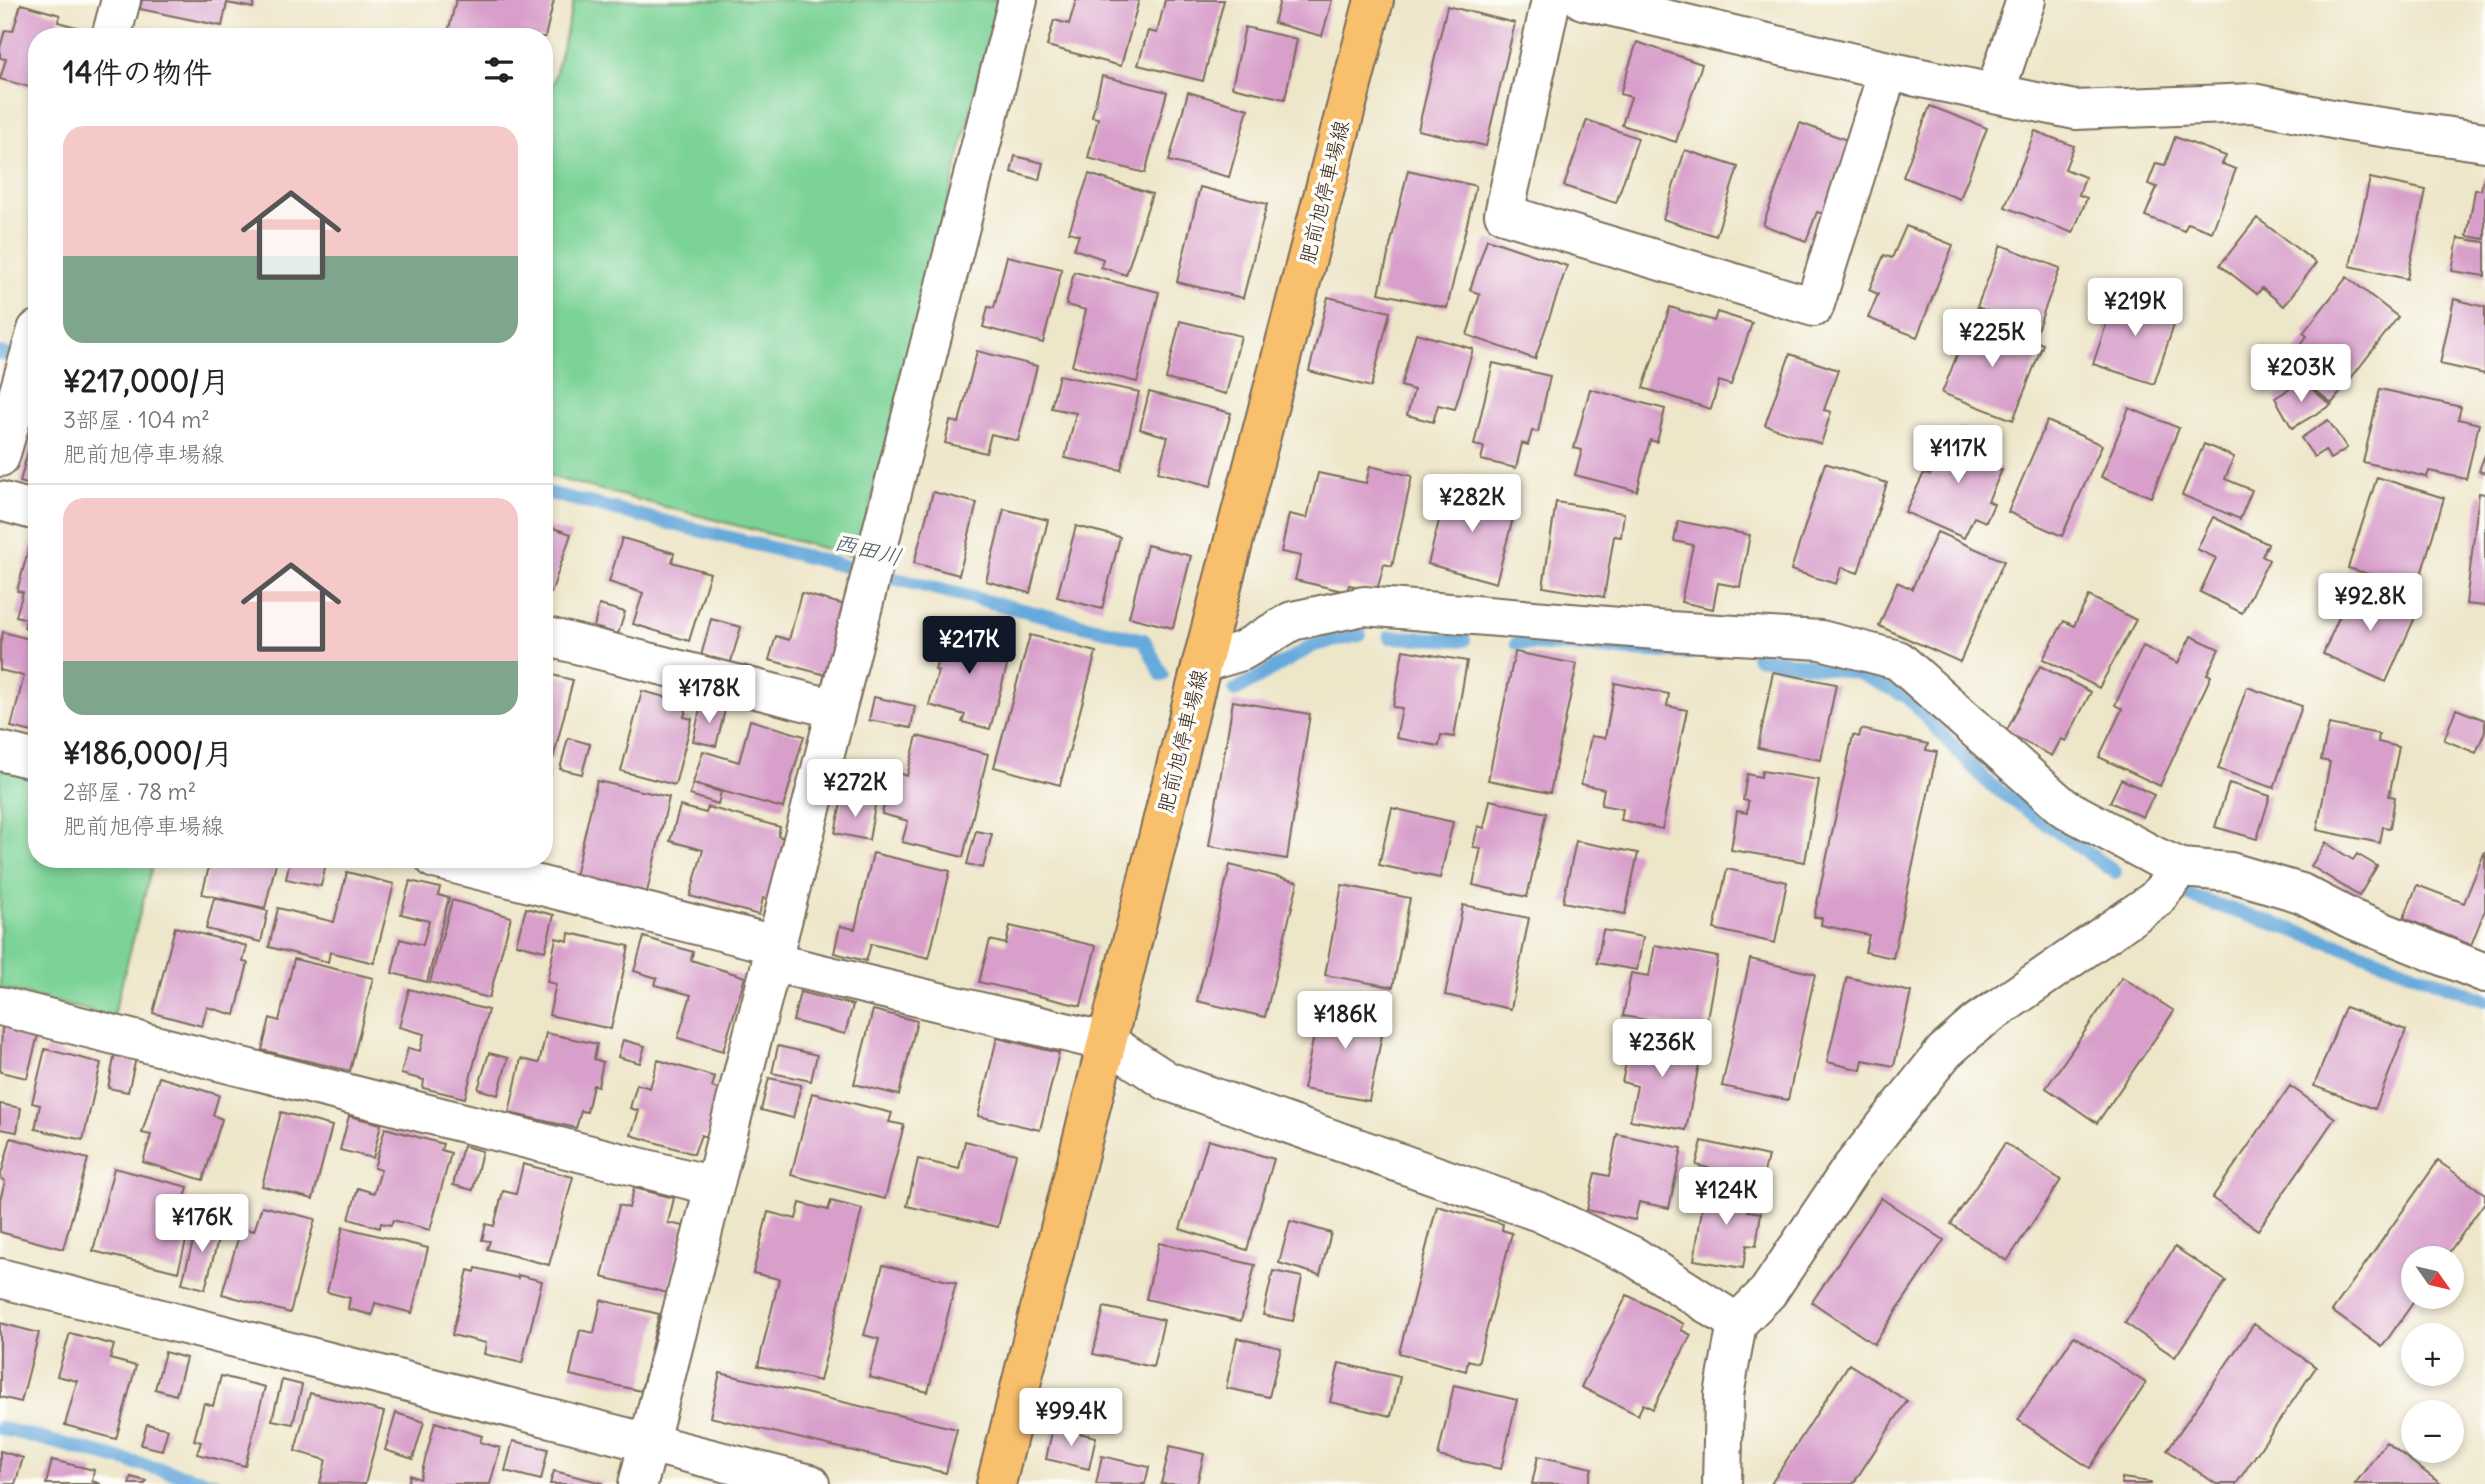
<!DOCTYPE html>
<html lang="ja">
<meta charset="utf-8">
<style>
body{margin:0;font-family:Delius,"Klee One",sans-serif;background:#f6f6f6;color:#222;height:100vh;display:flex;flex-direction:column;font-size:26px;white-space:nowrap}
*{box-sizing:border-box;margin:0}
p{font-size:23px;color:#767676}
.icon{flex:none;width:38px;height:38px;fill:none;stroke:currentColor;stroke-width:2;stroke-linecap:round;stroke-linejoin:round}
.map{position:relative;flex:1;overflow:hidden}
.drawer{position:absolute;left:28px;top:28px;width:525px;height:840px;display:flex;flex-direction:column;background:#fff;border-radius:28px;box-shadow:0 4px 10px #0003}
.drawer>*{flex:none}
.needle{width:46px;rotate:124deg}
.tools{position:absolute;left:2401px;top:1246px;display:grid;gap:14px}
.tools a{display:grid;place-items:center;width:63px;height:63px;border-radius:50%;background:#fff;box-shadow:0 4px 10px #0003;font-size:35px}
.price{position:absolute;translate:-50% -60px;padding:0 16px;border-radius:7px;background:#fff;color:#222;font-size:23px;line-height:46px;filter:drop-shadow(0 2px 4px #0008)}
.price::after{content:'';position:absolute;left:50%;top:42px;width:21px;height:16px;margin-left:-10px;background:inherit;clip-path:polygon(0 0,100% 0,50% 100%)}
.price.current{background:#111827;color:#fff}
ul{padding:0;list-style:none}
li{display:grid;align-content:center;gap:14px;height:371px;padding:0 35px}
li+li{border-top:2px solid #e0e0e0}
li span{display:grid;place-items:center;height:217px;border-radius:21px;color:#555}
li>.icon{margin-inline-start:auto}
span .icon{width:126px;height:126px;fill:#fffc;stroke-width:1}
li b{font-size:30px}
h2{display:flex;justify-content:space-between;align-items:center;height:84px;padding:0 35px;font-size:30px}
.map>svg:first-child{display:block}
.green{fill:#7cd397;stroke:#5c7e5a;stroke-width:2}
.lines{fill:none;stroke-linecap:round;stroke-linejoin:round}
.stream{stroke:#66a9db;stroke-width:14}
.building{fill:#d89fcb}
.minor-casing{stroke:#7a6c5a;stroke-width:42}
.major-casing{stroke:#7a6c5a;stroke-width:42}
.minor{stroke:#fff;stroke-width:38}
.major{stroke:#f8bf6c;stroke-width:38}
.labels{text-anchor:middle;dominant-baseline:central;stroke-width:7;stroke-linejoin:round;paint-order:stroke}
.street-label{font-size:21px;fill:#3b2a1e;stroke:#fdfcf7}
.water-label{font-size:23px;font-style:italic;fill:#4c5d6a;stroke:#fdfcf7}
</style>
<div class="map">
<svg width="2485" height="1484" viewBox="0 0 2485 1484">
<rect width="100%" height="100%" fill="#fdfcf7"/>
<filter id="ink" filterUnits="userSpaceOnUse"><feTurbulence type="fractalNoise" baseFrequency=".0143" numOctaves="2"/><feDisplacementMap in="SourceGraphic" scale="14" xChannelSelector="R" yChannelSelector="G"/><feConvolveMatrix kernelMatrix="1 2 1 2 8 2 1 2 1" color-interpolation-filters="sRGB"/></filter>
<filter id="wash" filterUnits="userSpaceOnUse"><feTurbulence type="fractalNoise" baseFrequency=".00686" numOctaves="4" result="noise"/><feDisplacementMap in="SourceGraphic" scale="28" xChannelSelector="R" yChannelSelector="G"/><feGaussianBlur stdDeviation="1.57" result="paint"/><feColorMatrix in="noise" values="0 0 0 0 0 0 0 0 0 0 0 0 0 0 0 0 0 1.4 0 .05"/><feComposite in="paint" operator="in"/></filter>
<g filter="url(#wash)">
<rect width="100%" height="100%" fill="#eee6c9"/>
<!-- green -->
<path class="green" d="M574 0H999L857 557 544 475V120Z
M0 768 37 778V859H154L113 1017 0 988Z"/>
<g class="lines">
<!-- stream -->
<path class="stream" d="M0 353 25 360
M544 492 1144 640 1162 675
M1390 637 1464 640
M1517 643 1689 653
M1757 657 1858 673 1906 696 1987 782 2115 872
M1235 691 1314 645 1360 635
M2186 895 2357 951 2485 1000
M0 1428 217 1484"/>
</g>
<g id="blocks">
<!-- building -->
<path class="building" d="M142 0H254L253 8 227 3 222 26 140 9Z
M456 0H554L545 37H447Z
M1076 0H1139L1121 66 1047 46 1054 20 1069 24Z
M1165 0H1224L1203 81 1138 65 1148 31 1157 33Z
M1280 0H1332L1322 36 1274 23Z
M21 4 60 15 58 22 80 28 77 37H37V89L0 79 6 59 0 58V48L5 30 13 31Z
M1447 6 1515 23 1486 146 1418 130Z
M1245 27 1297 39 1285 99 1232 87Z
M1637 42 1702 64 1676 142 1622 125 1631 97 1620 94Z
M1102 76 1167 92 1145 173 1088 158 1098 118 1092 117Z
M1188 92 1248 109 1229 177 1169 161Z
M1930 106 1987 128 1960 199 1903 177Z
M1587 120 1638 138 1616 203 1564 186Z
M1800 123 1850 141 1824 214 1817 212 1806 241 1763 225Z
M2035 131 2074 146 2065 169 2085 177 2079 195 2087 198 2073 233 2005 207Z
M2175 137 2226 156 2222 164 2236 169 2212 232 2188 223 2184 231 2145 216 2157 187 2148 184 2156 163 2165 165Z
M1685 150 1738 167 1716 236 1663 219Z
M1015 156 1043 163 1039 180 1011 172Z
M1408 170 1476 186 1447 308 1379 293Z
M1089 174 1152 194 1126 275 1101 267 1103 259 1074 249 1079 235 1069 232Z
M2484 176 2485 177V239L2467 236 2475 190H2481Z
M2370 178 2426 190 2407 279 2350 266Z
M1200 187 1267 204 1243 298 1177 282Z
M2257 218 2316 263 2284 306 2262 288 2257 294 2220 265Z
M1906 226 1953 245 1917 337 1868 318 1878 294 1869 290 1884 255 1892 258Z
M2458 238 2485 242V276L2452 271Z
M1487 239 1567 266 1535 359 1467 335 1480 294 1470 290Z
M2001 245 2060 268 2037 330 1977 307Z
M1007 256 1062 269 1043 343 983 327 988 307 994 308Z
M1074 272 1159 292 1137 382 1072 366 1086 310 1066 305Z
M2347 277 2398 317 2332 403 2284 366 2307 336 2303 333Z
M2117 292 2178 313 2154 384 2093 364Z
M1328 297 1390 312 1371 387 1309 371Z
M2454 299 2485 307V374L2440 364Z
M1670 307 1714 321 1717 312 1752 323 1731 385 1719 381 1711 409 1643 388Z
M1972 317 2043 344 2013 420 1942 393Z
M1180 321 1241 336 1226 394 1166 379Z
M1416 333 1473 349 1455 409 1438 405 1433 422 1407 415 1414 390 1401 386Z
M977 351 1037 366 1018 441 991 434 986 453 945 443 950 421 959 423Z
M1790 354 1838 370 1824 410 1831 412 1821 444 1765 425Z
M1493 363 1550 376 1538 432 1532 431 1528 445 1522 443 1516 468 1481 460 1484 447 1474 445Z
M1059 375 1139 392 1121 470 1065 458 1076 413 1051 408Z
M2302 381 2331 405 2292 428 2275 398Z
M1590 389 1665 409 1657 442 1650 440 1637 491 1575 475 1582 450 1574 448Z
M2380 389 2461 407 2458 419 2479 424 2466 479 2429 471 2427 477 2363 462Z
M1149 392 1231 413 1211 486 1158 472 1168 437 1140 429Z
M2129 408 2179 428 2151 497 2101 477Z
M36 420H37V487L20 482Z
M2328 420 2347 448 2330 459 2325 450 2314 457 2301 438Z
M2047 421 2102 445 2062 536 2008 512Z
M1961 427 1996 443 1987 463 2002 470 1988 501 1994 504 1986 522 1974 517 1964 538 1905 512 1924 473 1930 475 1945 444 1952 447Z
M2204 444 2234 457 2225 479 2252 490 2240 519 2182 495Z
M2485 454V473L2479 471Z
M1825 463 1887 483 1858 573 1841 567 1836 584 1791 570Z
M1370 466 1412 476 1392 566 1384 564 1377 591 1349 585 1347 592 1295 580 1301 556 1281 552 1289 514 1307 518 1318 473 1366 483Z
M2377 477 2444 498 2417 588 2348 568Z
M1448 485 1517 503 1496 583 1428 564Z
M933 492 977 503 959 575 914 563Z
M2479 493 2485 494V606L2466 604Z
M1556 502 1624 513 1621 537 1614 536 1604 597 1543 587Z
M1004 509 1048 520 1030 593 986 581Z
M2213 517 2268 544 2262 556 2269 560 2242 613 2200 592 2216 558 2197 549Z
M1678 521 1750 535 1740 587 1718 583 1713 609 1681 602 1693 545 1674 541Z
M544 525 571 534 551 593 544 591Z
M1076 526 1120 537 1102 609 1057 597Z
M1937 532 2004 561 1960 662 1879 626 1897 582 1912 589Z
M32 537 37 538V632L24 628 26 619 16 616 23 592 17 591Z
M622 538 674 553 672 562 710 573 689 641 633 624 643 593 609 582Z
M1147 545 1191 556 1173 628 1129 617Z
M2353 585 2417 613 2386 682 2323 654Z
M801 593 845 605 826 675 769 660 776 636 789 640Z
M2089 596 2136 620 2099 688 2043 659 2064 621 2074 626Z
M599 605 625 612 618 634 594 627Z
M711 619 741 627 730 665 701 656Z
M947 625 1007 641 1000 664 1007 666 990 729 962 722 965 715 929 705 938 671 935 670Z
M3 632 37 641V733L11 727 24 676 0 670V645Z
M1030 635 1096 652 1060 785 994 767Z
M2191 636 2219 649 2207 674 2211 676 2160 786 2099 757 2122 709 2115 705 2143 646 2178 663Z
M1403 650 1467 661 1454 737 1441 735 1439 746 1396 738 1402 708 1393 707Z
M1515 652 1577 664 1550 793 1488 780Z
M2040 666 2091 692 2066 741 2061 739 2052 756 2006 732Z
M1773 672 1836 684 1821 760 1758 748Z
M544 673 573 680 553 759 544 757Z
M1615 683 1669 694 1667 706 1687 710 1662 829 1621 820 1623 809 1601 805 1604 789 1581 784 1591 736 1605 738Z
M2247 687 2302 706 2274 788 2218 769Z
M642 691 688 703 684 717 692 719 675 785 621 771Z
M874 697 915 706 911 728 869 720Z
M1233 701 1310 714 1287 859 1209 846Z
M701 704 725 710 716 746 693 741Z
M2456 709 2485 720V731L2476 753 2444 740Z
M750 720 804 736 783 808 693 783 703 751 739 762Z
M2329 724 2379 734 2378 742 2399 747 2389 796 2395 797 2390 828 2383 827 2380 843 2317 830 2330 762 2321 760Z
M1861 729 1928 744 1926 750 1937 752 1893 958 1865 952 1869 935 1821 925 1822 918 1814 917 1853 735 1859 737Z
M917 736 988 754 963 857 902 842 908 821 882 814 892 771 907 776Z
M568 738 590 744 582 774 560 769Z
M544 769 551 771 545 794H544Z
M1762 771 1819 780 1805 862 1731 850 1737 811 1747 813 1748 801 1743 800 1747 774 1761 777Z
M2121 779 2154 795 2143 817 2110 802Z
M597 781 669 797 647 892 575 876Z
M2229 783 2270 796 2257 839 2215 827Z
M693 784 721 792 718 804 690 795Z
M842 798 875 805 869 840 835 833Z
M1490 800 1546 813 1527 897 1473 885 1481 848 1473 847 1478 826 1484 828Z
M680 806 706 813 708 807 780 827 778 836 785 838 768 900 763 898 759 915 690 896 703 850 670 841Z
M1392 808 1453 822 1440 878 1379 865Z
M976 831 992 834 983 868 967 864Z
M1576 841 1638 853 1625 914 1563 902Z
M2326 843 2353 860 2357 854 2377 866 2359 896 2311 866Z
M2485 851V910L2471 945 2404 918 2417 885 2464 903Z
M873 853 950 871 929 958 871 944 866 961 834 953 840 926 855 929Z
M211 859H277L265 908 202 894Z
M290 859H327L321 886 286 879Z
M1230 865 1298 882 1265 1017 1197 1001Z
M1727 869 1787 882 1775 943 1714 929Z
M347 872 394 884 374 963 330 952 328 962 269 947 278 908 334 922Z
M410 881 440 888 438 895 449 898 427 982 392 973 400 939 423 945 429 921 401 914Z
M1342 885 1410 898 1393 987 1325 975Z
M214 898 268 911 261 942 206 929Z
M452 900 511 917 489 998 430 982Z
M1463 905 1529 918 1511 1009 1445 995Z
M526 908 554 915 545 951 516 944Z
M1010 926 1096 946 1081 1006 979 982 990 940 1006 944Z
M175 927 247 946 243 962 248 963 235 1015 207 1007 202 1026 153 1013Z
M1603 930 1643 937 1637 970 1597 963Z
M569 933 629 946 611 1029 549 1015 556 984 547 982 556 938 568 941Z
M644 937 693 952 691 960 745 977 723 1051 678 1038 691 995 655 985 657 978 634 971Z
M1655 945 1718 957 1705 1030 1623 1016 1631 973 1649 976Z
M294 959 373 978 350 1071 262 1050 270 1018 279 1021Z
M1750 959 1815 974 1788 1100 1722 1086Z
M1847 977 1911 992 1894 1066 1863 1060 1861 1070 1827 1062Z
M2122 977 2174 1011 2097 1123 2046 1088Z
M409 989 488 1010 465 1098 423 1088 424 1080 401 1074 408 1048 420 1051 424 1034 399 1027Z
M800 992 853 1005 845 1034 793 1021Z
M1321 1001 1386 1014 1369 1101 1303 1089Z
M2345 1007 2406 1030 2375 1109 2314 1086Z
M873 1010 917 1021 899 1095 854 1084Z
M2 1027 38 1035 27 1078 0 1072Z
M1633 1031 1703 1044 1686 1130 1630 1120 1637 1086 1622 1082Z
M546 1033 597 1044 594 1059 603 1062 598 1086 593 1085 587 1112 581 1111 576 1128 509 1113 521 1059 539 1063Z
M997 1038 1059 1053 1040 1130 978 1116Z
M623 1040 645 1046 640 1063 618 1057Z
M778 1046 817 1055 811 1081 772 1073Z
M45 1049 101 1063 83 1140 35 1129 40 1105 32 1103Z
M115 1053 136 1058 128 1092 108 1088Z
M489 1053 508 1058 498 1095 478 1089Z
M658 1060 715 1077 712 1087 721 1090 707 1137 701 1135 694 1154 631 1135 639 1111 630 1108 637 1084 650 1088Z
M159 1077 219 1095 213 1115 222 1119 203 1180 143 1162 151 1135 142 1133Z
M769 1078 801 1085 793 1118 761 1110Z
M2290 1086 2335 1118 2258 1230 2212 1198Z
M812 1093 892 1113 889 1122 904 1125 885 1199 791 1175Z
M0 1104 21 1108 17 1132 0 1129Z
M281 1112 332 1126 313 1199 262 1186Z
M349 1116 381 1124 373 1158 340 1150Z
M385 1128 443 1144 441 1150 451 1153 430 1230 393 1220 391 1225 381 1223 380 1228 349 1219 358 1188 374 1193 381 1170 374 1168Z
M1617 1134 1682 1148 1669 1208 1639 1202 1635 1220 1587 1210 1595 1173 1609 1176Z
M11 1138 88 1159 63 1249 0 1232V1200L5 1181 0 1178Z
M1208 1140 1274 1159 1247 1250 1180 1229Z
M965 1141 1016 1154 998 1227 907 1206 918 1159 959 1169Z
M1702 1141 1768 1156 1762 1181 1696 1165Z
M2005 1143 2061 1180 2007 1261 1951 1224Z
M463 1146 482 1151 473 1190 453 1185Z
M2438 1161 2485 1194V1202L2445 1258H2413V1297H2417L2382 1347 2332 1311Z
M523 1164 573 1177 549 1265 487 1249 490 1241 482 1240 486 1224 494 1226 503 1191 516 1194Z
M114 1168 188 1187 182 1211 193 1214 178 1272 93 1251Z
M1706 1184 1751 1191 1748 1211 1761 1213 1756 1246 1747 1245 1743 1268 1694 1260Z
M634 1188 674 1198 668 1223 684 1226 668 1293 602 1277 619 1205 629 1208Z
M1881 1198 1944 1240 1874 1344 1812 1302Z
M831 1201 862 1209 820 1381 758 1366 779 1279 753 1273 768 1212 796 1219 800 1203 828 1210Z
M262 1206 315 1219 290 1313 222 1294 241 1228 254 1231Z
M1437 1206 1503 1224 1502 1230 1512 1233 1478 1363 1468 1360 1466 1371 1399 1353Z
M199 1219 222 1225 205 1289 182 1283Z
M1290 1221 1331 1233 1320 1275 1279 1263Z
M343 1227 428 1248 412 1313 375 1303 372 1315 348 1309 350 1298 327 1292Z
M1159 1243 1255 1265 1241 1321 1146 1299Z
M2175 1247 2226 1281 2175 1357 2125 1323Z
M883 1265 956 1283 928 1392 869 1377 879 1339 864 1335Z
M476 1268 518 1278V1275L542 1281 522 1363 484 1354 486 1343 452 1335 468 1270 475 1272Z
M1273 1271 1302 1277 1293 1321 1263 1315Z
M1627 1295 1684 1324 1681 1330 1691 1335 1653 1409 1643 1404 1638 1415 1581 1387Z
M601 1300 659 1314 641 1391 570 1375 580 1330 594 1333Z
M1104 1307 1164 1320 1153 1367 1093 1354Z
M0 1323 39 1333 21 1402 0 1397Z
M2254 1324 2316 1367 2236 1484H2216L2167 1450Z
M70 1333 114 1345 110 1359 136 1366 116 1439 65 1425 77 1381 57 1376Z
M2074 1336 2146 1383 2090 1468 2018 1420Z
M1237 1338 1281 1348 1269 1397 1226 1388Z
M165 1352 186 1358 176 1395 155 1389Z
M1339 1363 1400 1377 1391 1416 1330 1402Z
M1849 1364 1907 1401 1853 1484H1771Z
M720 1373 957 1429 946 1473 710 1417Z
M221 1376 265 1387 245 1466 197 1454 201 1442 194 1440 204 1403 213 1406Z
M282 1380 302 1385 293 1424 272 1420Z
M1454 1385 1517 1400 1501 1469 1438 1456Z
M310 1393 384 1412 365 1484 320 1483 326 1460 295 1451Z
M396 1413 424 1422 413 1459 385 1450Z
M435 1422 482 1436 480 1442 500 1448 490 1484H408L410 1475 420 1479Z
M147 1424 168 1429 162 1450 141 1445Z
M1053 1427 1096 1437 1089 1469 1046 1459Z
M513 1441 548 1449 541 1480 505 1471Z
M2386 1442 2441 1484H2355Z
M1170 1446 1204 1454 1197 1484H1161Z
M0 1451 23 1458 15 1484H0Z
M1102 1456 1149 1467 1145 1484H1096Z
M1538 1456 1592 1468 1588 1484H1532Z
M52 1460 94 1470 92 1481 101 1484H46Z
M554 1471 603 1483V1484H550Z
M131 1477 146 1481 145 1484H129Z
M2122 1478 2151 1482V1484H2122Z"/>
</g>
</g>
<g filter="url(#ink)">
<use href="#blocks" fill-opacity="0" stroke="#7a6c5a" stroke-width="2"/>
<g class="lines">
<!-- minor casing -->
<g class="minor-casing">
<path id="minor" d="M1551 0 1504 214 1814 307 1888 71
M1583 0 1888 71 2075 110 2253 103 2347 122 2485 142
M111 37 121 0
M1995 93 2026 0
M0 457 37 330
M0 501 37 511
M544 636 836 709
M1202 663 1242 651 1292 621 1364 606 1669 631 1821 640 1898 660 2063 807 2156 857 2181 868 2230 872 2301 893 2349 918 2485 973
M0 751 37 760
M435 859 776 945
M771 962 1107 1042 1167 1081 1539 1212 1633 1256 1737 1323 1768 1292 1850 1170 1944 1052 1977 1023 2155 900 2181 868
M0 1006 714 1186
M0 1278 810 1484
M638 1484 1018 0
M1722 1484 1724 1395 1737 1323"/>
</g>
<!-- major casing -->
<g class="major-casing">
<path id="major" d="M996 1484 1202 663 1374 0"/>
</g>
<!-- minor -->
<use href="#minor" class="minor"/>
<!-- major -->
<use href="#major" class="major"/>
</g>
</g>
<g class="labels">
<!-- street labels -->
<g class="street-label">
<text transform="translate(1324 192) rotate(-76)">肥前旭停車場線</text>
<text transform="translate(1182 741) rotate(-76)">肥前旭停車場線</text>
</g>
<!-- water labels -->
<g class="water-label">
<text transform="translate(868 549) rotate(14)">西田川</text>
</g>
</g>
</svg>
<div class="tools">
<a><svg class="needle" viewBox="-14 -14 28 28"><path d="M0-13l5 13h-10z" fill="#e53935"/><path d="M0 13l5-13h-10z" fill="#767676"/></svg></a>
<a>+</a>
<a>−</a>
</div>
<b class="price" style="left:2135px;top:338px">¥219K</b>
<b class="price" style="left:1992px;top:369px">¥225K</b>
<b class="price" style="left:2301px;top:404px">¥203K</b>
<b class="price" style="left:1958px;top:485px">¥117K</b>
<b class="price" style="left:1472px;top:534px">¥282K</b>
<b class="price" style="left:2370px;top:633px">¥92.8K</b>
<b class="price current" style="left:969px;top:676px">¥217K</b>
<b class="price" style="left:709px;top:725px">¥178K</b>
<b class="price" style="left:855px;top:819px">¥272K</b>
<b class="price" style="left:1345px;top:1051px">¥186K</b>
<b class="price" style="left:1662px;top:1079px">¥236K</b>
<b class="price" style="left:1726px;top:1227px">¥124K</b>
<b class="price" style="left:202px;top:1254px">¥176K</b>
<b class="price" style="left:1071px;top:1448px">¥99.4K</b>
<section class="drawer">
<h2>14件の物件<svg class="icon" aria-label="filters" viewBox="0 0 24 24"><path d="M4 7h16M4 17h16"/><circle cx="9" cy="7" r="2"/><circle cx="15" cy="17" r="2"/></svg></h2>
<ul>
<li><span style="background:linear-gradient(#f6c9c9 60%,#7fa58c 0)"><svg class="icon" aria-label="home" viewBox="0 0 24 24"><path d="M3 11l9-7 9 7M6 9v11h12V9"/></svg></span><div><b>¥217,000/月</b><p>3部屋 · 104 m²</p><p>肥前旭停車場線</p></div></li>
<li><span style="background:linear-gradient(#f6c9c9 75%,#7fa58c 0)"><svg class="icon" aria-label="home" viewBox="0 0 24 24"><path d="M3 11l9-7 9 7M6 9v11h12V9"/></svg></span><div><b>¥186,000/月</b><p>2部屋 · 78 m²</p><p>肥前旭停車場線</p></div></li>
</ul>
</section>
</div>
